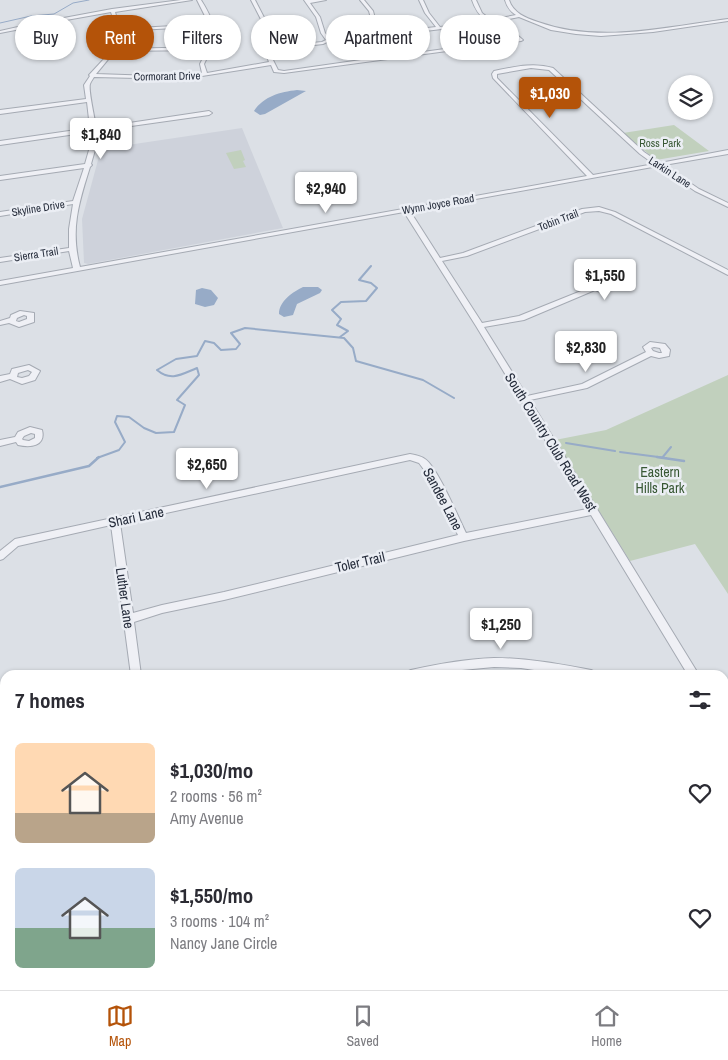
<!DOCTYPE html>
<meta charset="utf-8">
<style>
body{margin:0;font-family:"Archivo Narrow",sans-serif;background:#f2f2f3;color:#2b2b33;height:100vh;display:flex;flex-direction:column;font-size:19px;white-space:nowrap}
*{box-sizing:border-box;margin:0}
p{font-size:16px;color:#7c7c81}
.icon{flex:none;width:28px;height:28px;fill:none;stroke:currentColor;stroke-width:2;stroke-linecap:round;stroke-linejoin:round}
.map{position:relative;flex:1;overflow:hidden}
.side{position:absolute;left:0px;top:670px;width:729px;height:320px;display:flex;flex-direction:column;background:#fff;border-radius:15px 15px 0 0;box-shadow:0 1px 4px #0004}
.side>*{flex:none}
.banner{position:absolute;left:15px;top:15px;width:699px;height:45px;display:flex;gap:10px}
.tools{position:absolute;left:668px;top:75px;display:grid;gap:10px}
.tools a{display:grid;place-items:center;width:45px;height:45px;border-radius:50%;background:#fff;box-shadow:0 1px 4px #0004;font-size:25px}
.price{position:absolute;translate:-50% -42px;padding:0 11px;border-radius:5px;background:#fff;color:#222;font-size:16px;line-height:32px;filter:drop-shadow(0 1px 2px #0008)}
.price::after{content:'';position:absolute;left:50%;top:30px;width:15px;height:11px;margin-left:-8px;background:inherit;clip-path:polygon(0 0,100% 0,50% 100%)}
.price.on{background:#b45309;color:#fff}
ul{padding:0;list-style:none}
li{display:flex;align-items:center;gap:15px;height:125px;padding:0 15px}
li span{display:grid;place-items:center;flex:none;width:140px;height:100px;border-radius:8px;color:#555}
li>.icon{margin-inline-start:auto}
span .icon{width:60px;height:60px;fill:#fffc;stroke-width:1}
li b{font-size:21px}
h2{display:flex;justify-content:space-between;align-items:center;height:60px;padding:0 15px;font-size:21px}
.tag{padding:0 18px;border-radius:22px;background:#fff;box-shadow:0 1px 4px #0004;font-size:18px;line-height:45px}
.tag.on{background:#b45309;color:#fff}
.menu{display:flex;justify-content:space-around;align-items:center;height:70px;border-top:1px solid #e1e1e2;background:#fff;font-size:14px;color:#7c7c81}
.menu a{display:grid;justify-items:center;gap:2px}
.menu .on{color:#b45309}
.map>svg:first-child{display:block}
.built{fill:#ced2db}
.green{fill:#c1d0bd}
.water{fill:#97abc7}
.lines{fill:none;stroke-linecap:round;stroke-linejoin:round}
.stream-far2{stroke:#97abc7;stroke-width:1}
.stream-far1{stroke:#97abc7;stroke-width:2}
.stream{stroke:#97abc7;stroke-width:2.5}
.minor-casing{stroke:#a5aab3;stroke-width:2}
.minor{fill:#eff0f5;fill-rule:evenodd}
.labels{text-anchor:middle;dominant-baseline:central;stroke-width:5;stroke-linejoin:round;paint-order:stroke}
.far-street-label{font-size:11px;fill:#262d3c;stroke:#ebeef4}
.far-park-label{font-size:11px;fill:#385834;stroke:#ebeef4}
.street-label{font-size:14px;fill:#262d3c;stroke:#ebeef4}
.park-label{font-size:14px;fill:#385834;stroke:#ebeef4}
</style>
<div class="map">
<svg width="728" height="990" viewBox="0 0 728 990">
<rect width="100%" height="100%" fill="#dce0e6"/>
<!-- built -->
<path class="built" d="M242 128 283 228 88 264 84 263 82 219 101 149Z"/>
<!-- green -->
<path class="green" d="M674 125 709 151 656 160 623 133Z
M241 150 245 160 243 161 246 167 234 169 226 153Z
M728 375V594L695 544 630 561 555 440 606 430Z"/>
<!-- water -->
<path class="water" d="M297 90 306 91 265 114 260 115 254 111C264 96 280 92 297 90Z
M303 287H318L322 290 320 293 297 304 293 315 284 317 279 314C279 301 293 292 303 287Z
M202 288 211 290 218 298 214 305 205 307 195 304 196 290Z"/>
<g class="lines">
<!-- stream-far2 -->
<path class="stream-far2" d="M0 23 31 16 54 14 73 3 89 0"/>
<!-- stream-far1 -->
<path class="stream-far1" d="M340 337 348 331 337 325 341 319 332 310 341 302 366 301 377 288 371 283 359 280 371 266
M566 443 615 451
M620 452 666 458
M97 458 119 450 125 442 115 422 117 416 129 417 144 428 156 433 174 432 185 405 177 400 199 375 197 368C182 374 171 382 157 370L176 359 197 356 205 341 214 343 221 350 236 349 240 344 231 333 245 328 344 338 353 348 356 361 423 380 454 398
M662 458 671 447"/>
<!-- stream -->
<path class="stream" d="M657 457 684 461
M0 487 89 466 99 457"/>
<!-- minor casing -->
<g class="minor-casing">
<path id="minor" d="M181 0H192L115 12 120 29 209 24 197 0H201C218 27 218 37 204 64L207 73 269 62 266 54 267 31 251 0H255L271 31V47L322 42 326 40 321 33 316 17 304 0H326L310 3 320 17 325 33 331 40 323 44 271 50 270 54 278 70 284 71 396 55 373 26 369 11 360 0H364L373 11 377 26 383 33 436 27 425 13 419 0H423L429 13 440 27 486 21C479 15 475 9 472 0H476L482 13 491 20 516 15C510 11 507 7 505 0H509C513 13 526 18 538 22 599 44 666 27 728 19V21L653 32 601 36 576 34 551 30 519 17 494 22 516 34 523 40 521 41 284 73 274 72 271 65 183 79 94 77C93 79 91 81 90 84 88 90 95 118 96 128L209 111 212 113 209 115 96 131 97 143 91 164 92 165 90 167C79 202 70 229 80 267L587 176 493 78 492 74 494 71C514 67 533 62 553 68L644 152 660 163 728 150V154L664 165 699 189 728 203V207L695 191 658 166 410 211 440 258 463 253 582 209 599 207 615 212 728 270V275L726 274 611 214 599 211 585 212 467 256 442 261 482 323 519 316 591 287 592 283C599 278 607 279 613 286L611 290 603 293 595 290 524 320 484 327 527 396 582 384 646 352 643 347 650 342 665 344 670 350 669 356 659 358 651 356 587 388 530 400 699 675H688L591 515 464 541 224 600 162 613 134 622 141 675H131L111 525 18 546 3 559 0 560V551L15 539 410 454C415 455 421 456 425 459 438 468 458 517 466 533L587 509 476 326 404 212 0 285V281L73 268 69 251 0 262V258L69 248V229L73 204 0 216V212L73 201 84 168 0 180V176L85 164 91 143 90 132 0 145V141L90 128 87 102 0 114V110L86 99 84 85 90 76 89 75 115 47 118 34 111 12 55 22 60 30C58 46 44 52 30 56L28 55V54L42 49 55 38 56 30 51 23 0 33V31L49 20 51 19 53 20 112 9ZM490 23 517 39 401 55 385 36ZM210 26V39L208 47 118 49 122 34 121 31ZM207 50 200 64 202 73 183 77 96 74 115 51ZM531 68 549 70 640 154 654 164 593 175 497 78V74ZM600 283 605 284 606 288 603 289 598 287V285ZM654 347 660 348 662 353H659L653 351 651 348ZM410 460 419 463 428 475 458 535 224 592 162 605 133 613 120 523Z
M20 311 34 313V322L19 327 9 323 0 325V321L10 318 11 315ZM24 315 27 316V319L19 322 16 321 17 318Z
M29 365 40 371 35 380 22 384 10 379 0 382V376L10 374 12 369ZM28 370 32 372 29 376 22 378 17 377 18 373Z
M30 427 42 430C46 446 31 448 18 445L16 442 0 446V440L15 437 18 432ZM31 433 35 434V438L29 441 23 440 22 439 24 436Z
M494 658C527 658 559 664 591 670L595 672 596 675H567L521 668 494 667 462 670 432 675H406L407 672 411 670C438 664 466 659 494 658Z
M0 686 5 688V696L2 697 0 696Z
M728 687V697L724 698V688Z
M724 718 728 720V734L724 732Z"/>
</g>
<!-- minor -->
<use href="#minor" class="minor"/>
</g>
<g class="labels">
<!-- far-street labels -->
<g class="far-street-label">
<text transform="translate(167 76) rotate(-1)">Cormorant Drive</text>
<text transform="translate(670 172) rotate(33)">Larkin Lane</text>
<text transform="translate(438 204) rotate(-10)">Wynn Joyce Road</text>
<text transform="translate(38 208) rotate(-9)">Skyline Drive</text>
<text transform="translate(558 220) rotate(-21)">Tobin Trail</text>
<text transform="translate(36 254) rotate(-9)">Sierra Trail</text>
</g>
<!-- far-park labels -->
<g class="far-park-label">
<text x="660" y="143">Ross Park</text>
</g>
<!-- street labels -->
<g class="street-label">
<text transform="translate(551 442) rotate(58)">South Country Club Road West</text>
<text transform="translate(443 499) rotate(62)">Sandee Lane</text>
<text transform="translate(136 517) rotate(-12)">Shari Lane</text>
<text transform="translate(360 562) rotate(-13)">Toler Trail</text>
<text transform="translate(125 598) rotate(82)">Luther Lane</text>
</g>
<!-- park labels -->
<g class="park-label">
<text x="660" y="472">Eastern<tspan x="660" dy="16">Hills Park</tspan></text>
</g>
</g>
</svg>
<div class="tools">
<a><svg class="icon" aria-label="layers" viewBox="0 0 24 24"><path d="M12 4l9 5-9 5-9-5zM3 14l9 5 9-5"/></svg></a>
</div>
<b class="price on" style="left:550px;top:119px">$1,030</b>
<b class="price" style="left:101px;top:160px">$1,840</b>
<b class="price" style="left:326px;top:214px">$2,940</b>
<b class="price" style="left:605px;top:301px">$1,550</b>
<b class="price" style="left:586px;top:373px">$2,830</b>
<b class="price" style="left:207px;top:490px">$2,650</b>
<b class="price" style="left:501px;top:650px">$1,250</b>
<div class="banner">
<a class="tag">Buy</a>
<a class="tag on">Rent</a>
<a class="tag">Filters</a>
<a class="tag">New</a>
<a class="tag">Apartment</a>
<a class="tag">House</a>
</div>
<section class="side">
<h2>7 homes<svg class="icon" aria-label="filters" viewBox="0 0 24 24"><path d="M4 7h16M4 17h16"/><circle cx="9" cy="7" r="2"/><circle cx="15" cy="17" r="2"/></svg></h2>
<ul>
<li><span style="background:linear-gradient(#ffd9b3 70%,#b9a48a 0)"><svg class="icon" aria-label="home" viewBox="0 0 24 24"><path d="M3 11l9-7 9 7M6 9v11h12V9"/></svg></span><div><b>$1,030/mo</b><p>2 rooms · 56 m²</p><p>Amy Avenue</p></div><svg class="icon" aria-label="heart" viewBox="0 0 24 24"><path d="M12 20l-8-8c-3-5 5-10 8-4 3-6 11-1 8 4z"/></svg></li>
<li><span style="background:linear-gradient(#c9d6e8 60%,#7fa58c 0)"><svg class="icon" aria-label="home" viewBox="0 0 24 24"><path d="M3 11l9-7 9 7M6 9v11h12V9"/></svg></span><div><b>$1,550/mo</b><p>3 rooms · 104 m²</p><p>Nancy Jane Circle</p></div><svg class="icon" aria-label="heart" viewBox="0 0 24 24"><path d="M12 20l-8-8c-3-5 5-10 8-4 3-6 11-1 8 4z"/></svg></li>
</ul>
</section>
</div>
<nav class="menu">
<a class="on"><svg class="icon" aria-label="map" viewBox="0 0 24 24"><path d="M3 6l6-2 6 2 6-2v14l-6 2-6-2-6 2zM9 4v14M15 6v14"/></svg>Map</a>
<a><svg class="icon" aria-label="saved" viewBox="0 0 24 24"><path d="M7 4h10v16l-5-4-5 4z"/></svg>Saved</a>
<a><svg class="icon" aria-label="home" viewBox="0 0 24 24"><path d="M3 11l9-7 9 7M6 9v11h12V9"/></svg>Home</a>
</nav>
